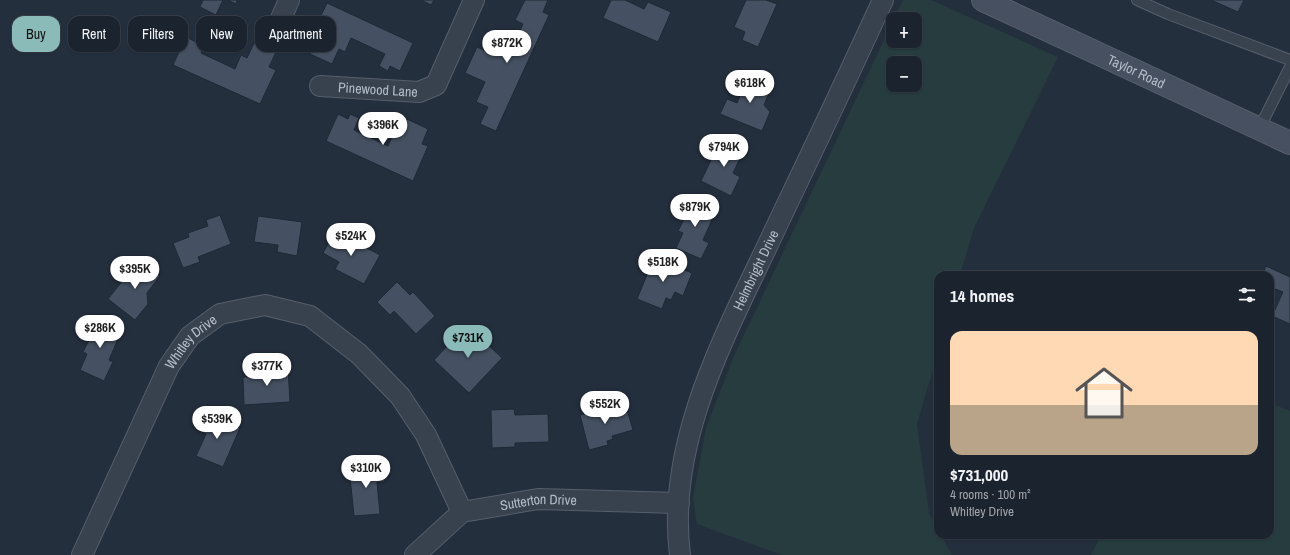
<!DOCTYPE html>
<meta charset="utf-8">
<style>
body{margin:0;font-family:"Archivo Narrow",sans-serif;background:#242b36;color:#f1f3f6;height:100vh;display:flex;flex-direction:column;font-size:15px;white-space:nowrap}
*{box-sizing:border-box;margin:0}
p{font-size:13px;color:#a0a4aa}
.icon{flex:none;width:22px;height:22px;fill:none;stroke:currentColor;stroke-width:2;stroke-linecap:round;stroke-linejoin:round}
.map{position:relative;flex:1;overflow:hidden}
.drawer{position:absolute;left:934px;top:271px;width:340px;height:268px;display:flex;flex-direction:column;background:#1b232e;border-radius:12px;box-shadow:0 1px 3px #0004,0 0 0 1px #39404a}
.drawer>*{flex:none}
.banner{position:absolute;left:12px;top:16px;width:380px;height:36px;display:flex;gap:8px}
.buttons{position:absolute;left:886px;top:12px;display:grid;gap:8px}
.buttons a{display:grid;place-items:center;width:36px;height:36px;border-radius:8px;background:#1b232e;box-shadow:0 1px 3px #0004,0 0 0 1px #39404a;font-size:20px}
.price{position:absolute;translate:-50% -34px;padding:0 9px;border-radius:14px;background:#fff;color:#222;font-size:13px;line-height:26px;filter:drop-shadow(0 1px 2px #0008)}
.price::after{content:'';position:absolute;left:50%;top:24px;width:12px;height:9px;margin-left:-6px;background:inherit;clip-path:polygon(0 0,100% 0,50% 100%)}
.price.current{background:#8bbbb9;color:#111}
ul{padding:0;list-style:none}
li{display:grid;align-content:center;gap:8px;height:212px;padding:0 16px}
li span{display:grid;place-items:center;height:124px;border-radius:12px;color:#555}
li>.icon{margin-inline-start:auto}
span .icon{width:72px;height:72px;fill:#fffc;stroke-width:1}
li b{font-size:17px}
h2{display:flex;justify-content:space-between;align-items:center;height:48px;padding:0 16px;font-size:17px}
.chip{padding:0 14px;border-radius:12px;background:#1b232e;box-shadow:0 1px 3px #0004,0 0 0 1px #39404a;font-size:14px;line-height:36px}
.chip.current{background:#8bbbb9;color:#111}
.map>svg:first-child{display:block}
.green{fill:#263c3f;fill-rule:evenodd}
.building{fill:#455162;stroke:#1f2835}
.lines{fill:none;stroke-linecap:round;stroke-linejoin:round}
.lane-casing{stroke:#565f6c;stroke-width:12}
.street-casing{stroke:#565f6c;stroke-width:22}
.secondary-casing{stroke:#565f6c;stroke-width:24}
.lane{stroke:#38414e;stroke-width:10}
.street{stroke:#38414e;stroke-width:20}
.secondary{stroke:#465061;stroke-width:22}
.labels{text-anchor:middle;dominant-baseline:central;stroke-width:3;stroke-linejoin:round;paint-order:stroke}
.street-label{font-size:14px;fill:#b4bcc9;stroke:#1d2633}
</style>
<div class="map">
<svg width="1290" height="555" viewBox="0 0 1290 555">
<rect width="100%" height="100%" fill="#242f3e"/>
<!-- green -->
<path class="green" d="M903 0H931L1058 57 974 228 960 275H938V352L917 424 929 513 938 529V535H941L952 555H782L697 524 693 498 706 428 734 356 893 21V41H915V19H894ZM893 63H915V85H893Z
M1270 403 1290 411V555H1091L1101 535H1270Z"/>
<!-- building -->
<path class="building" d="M203 0H223L216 15 200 7Z
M228 0H237L236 4Z
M421 0H434L431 5Z
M525 0H548L543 12 549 15 496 131 480 124 488 107 476 102 485 82 465 73 477 47 494 55 497 49 509 55 523 24 515 20Z
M611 0H625L644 9 648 2 671 12 658 42 603 18Z
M746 0H766L777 4 758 47 742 40 745 32 734 27Z
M1211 0H1244L1238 12Z
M327 3 413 43 400 71 390 66 388 71 379 66 385 54 351 38 345 52 339 49 332 64 310 54 317 40 311 37Z
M186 37 196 42 198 37 207 41 201 53 235 69 241 55 247 58 254 43 276 52 269 67 276 70 260 104 173 65Z
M749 74 773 84 764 105 770 112 762 131 720 114 727 99 737 103Z
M338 114 348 119 350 114 359 118 354 130 388 146 394 132 400 135 407 119 428 129 422 144 428 146 413 181 326 141Z
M721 139 744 150 733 173 740 177 731 196 701 181Z
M687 198 716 211 703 240 709 243 701 259 676 248 683 233 678 231 687 213 681 211Z
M220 215 231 244 198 257 200 262 183 268 173 243 189 237 188 233 208 226 206 220Z
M258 216 302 222 297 256 277 252 278 245 254 242Z
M335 231 380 255 364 284 335 269 339 262 323 253Z
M654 258 692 273 683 296 675 292 671 300 666 298 662 309 637 299Z
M139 260 160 276 147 293 148 304 135 320 108 299Z
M1266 266 1290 277V324L1272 316 1283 292 1270 287V275H1262Z
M397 282 410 295 413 292 435 316 416 334 394 311 390 315 377 302Z
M91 318 121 332 109 360 113 362 104 381 80 370 87 354 83 352 92 334 86 331Z
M467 325 502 358 469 393 434 360Z
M288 367 290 402 244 405 243 377 259 376V372H268L267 368Z
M625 403 633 430 612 436 613 439 607 441 608 445 589 450 580 415Z
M514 409 515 415 548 414 549 442 515 443V447L492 448 491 410Z
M206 413 240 428 223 467 196 456 206 434 198 430Z
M383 464 385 482H377L380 514 354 516 349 467Z"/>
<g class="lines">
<!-- lane casing -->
<g class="lane-casing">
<path id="lane" d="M1137 0 1168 14 1290 60
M1259 129 1290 67"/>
</g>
<!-- street casing -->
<g class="street-casing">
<g id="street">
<path d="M280 21 289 0"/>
<path id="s1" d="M320 86 419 92 436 85 474 0"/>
<path id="s2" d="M82 555 169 366 190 336 220 314 265 305 310 316 359 354 400 396 426 435 462 512"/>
<path id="s3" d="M415 555 462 512 538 499 679 503"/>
<path id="s4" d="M680 555C665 437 731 325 779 221 814 148 849 74 883 0"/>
</g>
</g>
<!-- secondary casing -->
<g class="secondary-casing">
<g id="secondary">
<path id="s5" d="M983 0 1290 143"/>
</g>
</g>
<!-- lane -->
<use href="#lane" class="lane"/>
<!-- street -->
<use href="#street" class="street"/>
<!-- secondary -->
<use href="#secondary" class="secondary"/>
</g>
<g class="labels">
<!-- street labels -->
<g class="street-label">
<text stroke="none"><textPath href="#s5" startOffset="169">Taylor Road</textPath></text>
<text stroke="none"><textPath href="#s1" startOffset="58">Pinewood Lane</textPath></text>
<text stroke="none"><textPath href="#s4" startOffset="299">Helmbright Drive</textPath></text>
<text stroke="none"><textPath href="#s2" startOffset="241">Whitley Drive</textPath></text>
<text stroke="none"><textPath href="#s3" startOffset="141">Sutterton Drive</textPath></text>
</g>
</g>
</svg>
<div class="buttons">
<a>+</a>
<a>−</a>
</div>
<b class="price" style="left:507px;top:64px">$872K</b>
<b class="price" style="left:750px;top:104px">$618K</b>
<b class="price" style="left:383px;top:146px">$396K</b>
<b class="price" style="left:724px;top:168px">$794K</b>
<b class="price" style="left:695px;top:228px">$879K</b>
<b class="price" style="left:351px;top:257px">$524K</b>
<b class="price" style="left:663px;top:283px">$518K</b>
<b class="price" style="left:135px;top:290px">$395K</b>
<b class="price" style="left:100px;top:349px">$286K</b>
<b class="price current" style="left:468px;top:359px">$731K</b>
<b class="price" style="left:267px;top:387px">$377K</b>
<b class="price" style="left:605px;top:425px">$552K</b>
<b class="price" style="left:217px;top:440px">$539K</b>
<b class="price" style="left:366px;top:489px">$310K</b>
<div class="banner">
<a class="chip current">Buy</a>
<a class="chip">Rent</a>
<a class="chip">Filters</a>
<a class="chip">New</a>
<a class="chip">Apartment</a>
</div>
<section class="drawer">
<h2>14 homes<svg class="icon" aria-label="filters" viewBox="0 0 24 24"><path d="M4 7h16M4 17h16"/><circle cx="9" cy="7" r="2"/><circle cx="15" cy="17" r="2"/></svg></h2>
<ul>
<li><span style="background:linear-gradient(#ffd9b3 60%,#b9a48a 0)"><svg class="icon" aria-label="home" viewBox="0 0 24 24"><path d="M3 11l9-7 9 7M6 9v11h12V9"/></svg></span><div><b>$731,000</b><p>4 rooms · 100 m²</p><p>Whitley Drive</p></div></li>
</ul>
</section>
</div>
